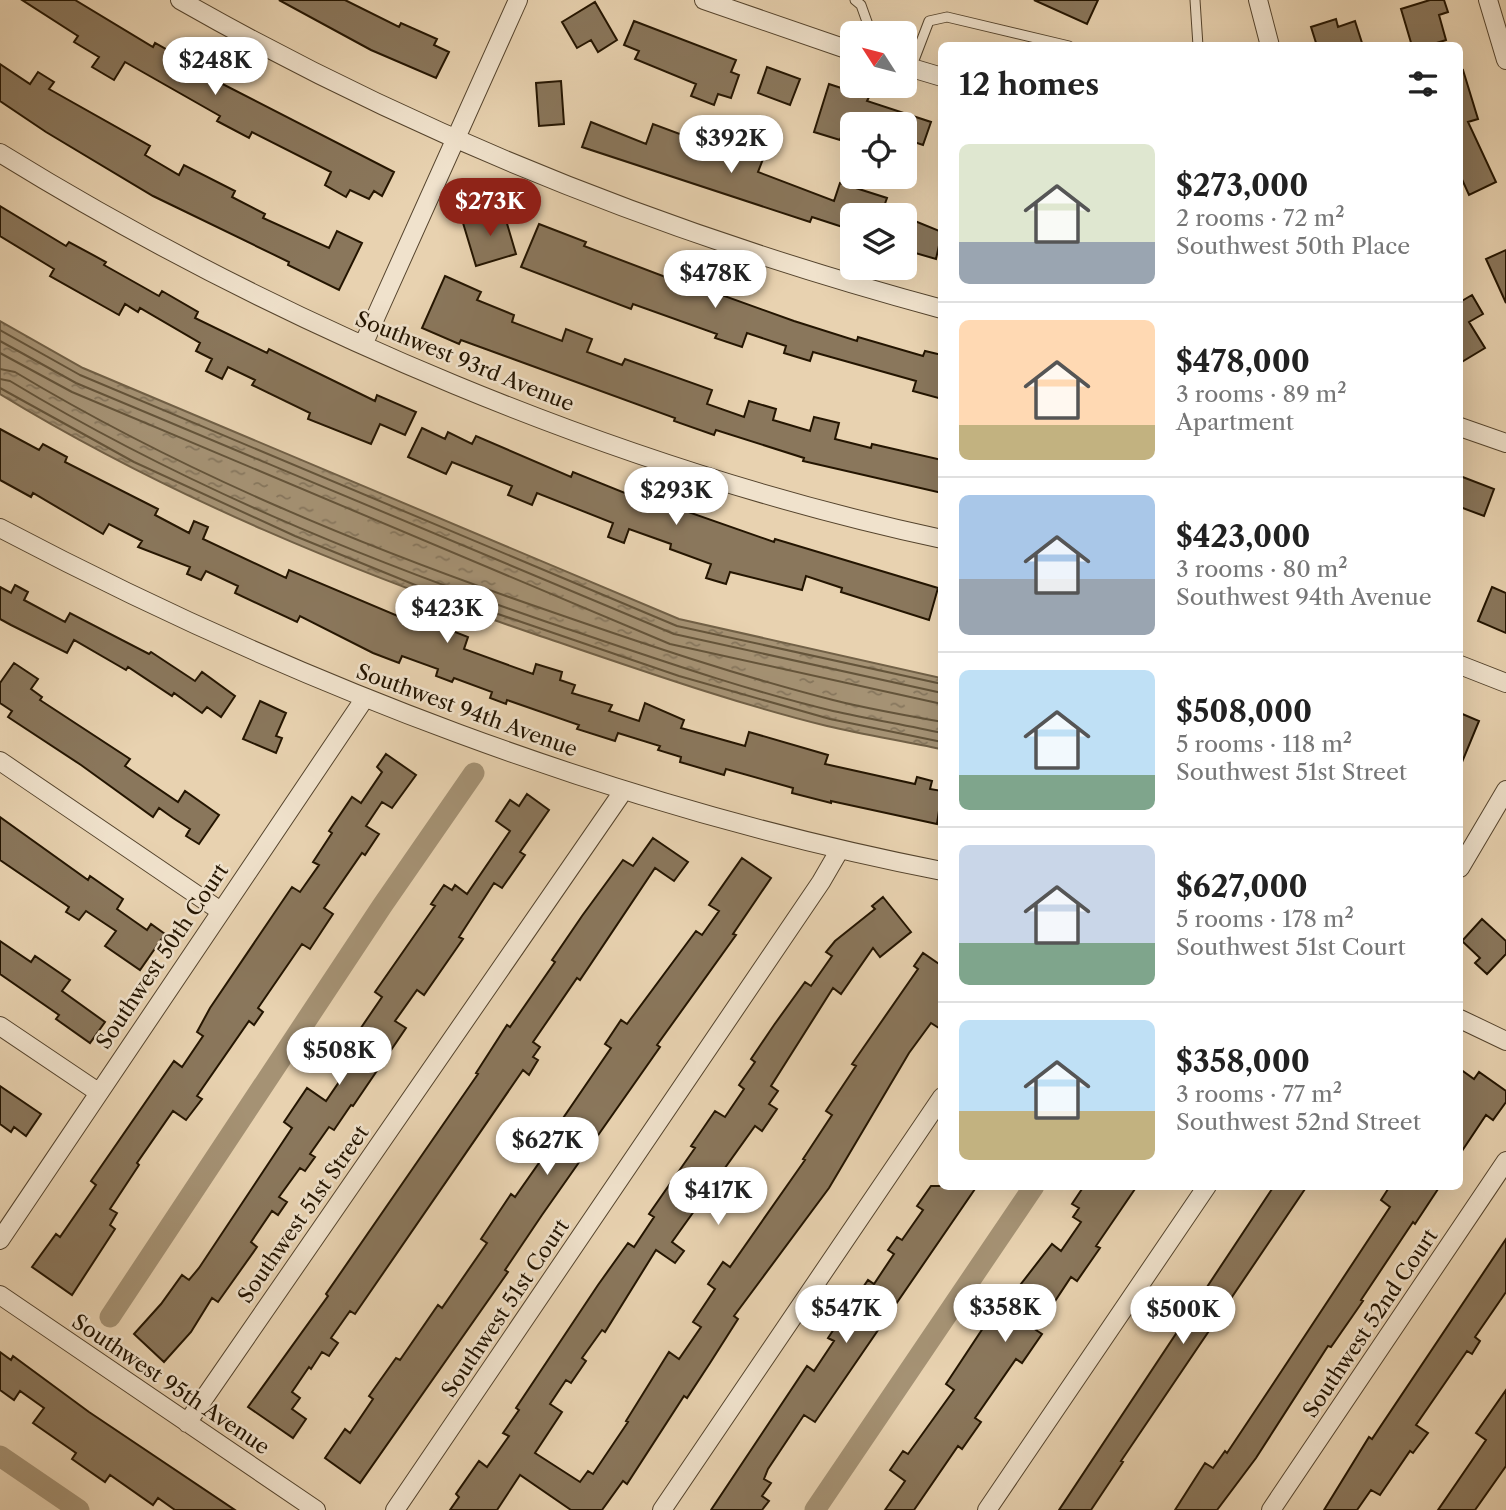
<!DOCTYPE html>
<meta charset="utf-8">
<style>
body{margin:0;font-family:"Libre Caslon Text",serif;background:#f2f2f2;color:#222;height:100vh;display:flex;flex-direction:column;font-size:26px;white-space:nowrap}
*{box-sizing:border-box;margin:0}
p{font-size:23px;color:#767676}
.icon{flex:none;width:38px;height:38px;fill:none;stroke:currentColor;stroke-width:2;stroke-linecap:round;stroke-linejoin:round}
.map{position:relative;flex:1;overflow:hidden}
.drawer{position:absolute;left:938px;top:42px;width:525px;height:1148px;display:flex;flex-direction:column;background:#fff;border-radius:10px;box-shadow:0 7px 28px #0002}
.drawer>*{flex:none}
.needle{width:46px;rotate:306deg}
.buttons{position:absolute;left:840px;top:21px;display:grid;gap:14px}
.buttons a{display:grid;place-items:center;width:77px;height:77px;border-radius:10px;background:#fff;box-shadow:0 7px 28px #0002;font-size:35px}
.price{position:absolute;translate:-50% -60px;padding:0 16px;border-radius:24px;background:#fff;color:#222;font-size:23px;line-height:46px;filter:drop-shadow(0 2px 4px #0008)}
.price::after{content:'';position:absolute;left:50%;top:42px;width:21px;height:16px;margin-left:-10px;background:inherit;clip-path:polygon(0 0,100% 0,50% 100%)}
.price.current{background:#8f2418;color:#fff}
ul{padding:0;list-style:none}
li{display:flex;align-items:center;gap:21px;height:175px;padding:0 21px}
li+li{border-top:2px solid #e0e0e0}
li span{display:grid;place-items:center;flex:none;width:196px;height:140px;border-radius:10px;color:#555}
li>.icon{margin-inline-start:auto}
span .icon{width:84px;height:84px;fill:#fffc;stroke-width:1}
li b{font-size:30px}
h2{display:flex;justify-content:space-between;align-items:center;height:84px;padding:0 21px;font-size:30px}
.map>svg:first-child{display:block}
.water{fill:url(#water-ripples);stroke:#716046;stroke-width:2}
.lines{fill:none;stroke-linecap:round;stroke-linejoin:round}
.shore{stroke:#64543a;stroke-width:2}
.canal{stroke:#a59274;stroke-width:21}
.building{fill:#8a775c;stroke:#241501;stroke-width:2}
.service-casing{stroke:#55442d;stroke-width:11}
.minor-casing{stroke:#55442d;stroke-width:20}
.service{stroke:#f0e2cc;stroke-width:9}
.minor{stroke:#f0e2cc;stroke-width:18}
.labels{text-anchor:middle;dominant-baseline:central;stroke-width:5;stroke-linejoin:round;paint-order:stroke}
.street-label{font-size:21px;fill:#241501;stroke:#f0e2cc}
</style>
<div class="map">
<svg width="1506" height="1510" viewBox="0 0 1506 1510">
<defs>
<pattern id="water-ripples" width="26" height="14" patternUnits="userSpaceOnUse" patternTransform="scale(1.75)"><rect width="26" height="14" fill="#a59274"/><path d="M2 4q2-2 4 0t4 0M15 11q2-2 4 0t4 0" fill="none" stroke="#86765d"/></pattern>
</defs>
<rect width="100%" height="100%" fill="#e8d2b0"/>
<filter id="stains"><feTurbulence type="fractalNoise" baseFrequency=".00286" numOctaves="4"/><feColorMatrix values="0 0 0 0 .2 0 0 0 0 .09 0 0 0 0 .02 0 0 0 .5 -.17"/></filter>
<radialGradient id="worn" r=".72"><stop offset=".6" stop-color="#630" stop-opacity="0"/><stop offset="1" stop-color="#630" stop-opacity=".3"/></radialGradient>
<!-- water -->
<path class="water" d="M0 321 83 368 679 619 941 678V749C904 741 865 735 827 726 730 702 635 668 540 636 353 572 169 497 0 394Z"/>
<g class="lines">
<!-- shore -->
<path class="shore" d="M0 330 80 375 677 626 942 684
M0 341 76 383 674 634 942 693
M0 353 72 392 670 644 942 704
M0 369 15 372C185 474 368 549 555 613 647 645 739 676 833 700 868 709 905 715 942 722
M0 379 10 381C180 484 363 559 550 623 643 654 737 688 833 711 869 719 905 725 942 733
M0 388 134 462 295 536 425 589 679 676 830 719 942 742"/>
<!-- canal -->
<path class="canal" d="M110 1317 382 906 474 773
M0 1456 79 1510
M815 1510 1034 1186"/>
</g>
<!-- building -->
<path class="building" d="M22 0H75L153 47 155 43 205 71 203 74 394 172 382 196 374 191 369 199 350 190 346 197 325 185 331 172 252 132 249 138 217 121 220 116 125 62 114 80 92 67 99 57 74 42 78 36Z
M279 0H345L399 27 401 23 437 39 434 45 449 52 436 78 371 50Z
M1034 0H1098L1087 24Z
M1430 0H1444L1448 12 1439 15 1446 40 1427 46H1412L1401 9Z
M595 2 617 40 598 52 591 40 577 48 562 22Z
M1336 19 1338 27 1355 21 1363 46H1317L1311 27Z
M634 21 736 60 731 72 739 75 731 98 718 94 714 105 691 96 696 84 635 59 639 51 624 45Z
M0 64 30 84 38 72 54 82 49 89 150 146 145 155 179 175 184 165 235 191 232 197 265 214 263 218 329 248 337 231 362 243 339 290 288 265 289 262 153 196 46 132 0 101Z
M767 67 800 79 790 105 758 93Z
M1463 70 1478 119 1468 122 1496 182 1469 195 1460 175V71Z
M561 81 564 124 539 126 536 83Z
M829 84 869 97 867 101 931 122 923 145 905 139V124H860L847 120 840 140 814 132Z
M591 122 646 144 653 124 720 149 721 145 763 159 758 172 834 201 840 183 887 198 881 215H852V230L812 217 810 222 582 147Z
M0 206 66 246 69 242 106 262 104 265 159 296 162 291 198 312 195 318 267 353 269 349 375 401 377 395 416 412 405 435 380 424 371 444 308 419 310 413 252 385 255 380 228 367 222 379 206 371 212 359 196 351 200 343 140 308 138 312 125 304 119 315 50 276 54 269 0 236Z
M503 210 516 254 476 266 463 223Z
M905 217 942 232 936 259 905 250Z
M539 224 586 242 584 246 668 278 669 276 794 321 857 341 858 337 923 356 925 351 942 355V399L913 391 916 381 813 352 810 361 784 353 786 346 747 333 742 347 715 338 717 334 633 304 631 309 521 267Z
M1506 250V303L1486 259Z
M445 276 481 292 477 300 514 315 512 322 562 341 566 329 592 339 587 352 622 365 625 359 712 390 707 404 744 417 749 401 776 409 773 420 810 431 814 417 839 423 835 439 871 448 872 444 942 460V493L803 461 804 458 716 430 714 435 674 421 675 418 461 340 459 344 422 328Z
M1472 295 1483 314 1469 322 1485 348 1460 363V302Z
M422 428 445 439 448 432 472 444 476 436 571 477 573 472 672 512 674 507 774 542 775 539 938 588 929 620 841 592 842 588 806 576 802 590 730 572 726 584 706 578 711 564 670 549 671 544 629 529 624 543 608 537 613 523 537 493 532 505 508 495 512 486 452 462 446 474 408 457Z
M0 429 39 450 43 444 67 457 65 462 158 509 155 515 189 533 194 521 208 527 203 539 286 578 289 570 400 617 403 611 417 617 468 637 464 649 533 674 536 664 562 672 560 680 575 685 572 693 612 705 609 711 639 721 645 703 684 720 681 728 745 746 749 732 828 755 825 764 915 784 917 777 932 781 930 789 942 791 937 824 831 801V803L792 793 793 788 726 769 724 775 680 762 681 757 658 750 660 746 618 733 615 741 577 729 579 725 507 700 506 704 490 698 492 692 454 678 452 682 436 676 438 669 402 656 399 663 373 653 300 616 297 622 235 593 238 586 206 571 201 580 187 574 190 567 138 547 142 541 109 524 103 534 33 493 31 497 0 480Z
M1460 476 1494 489 1484 516 1460 507Z
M15 585 28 592 24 600 65 622 70 613 149 654 151 652 195 681 202 672 235 696 221 717 207 707 202 713 174 693 172 696 128 667 126 670 74 640 67 653 11 625 0 619V587L11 593Z
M1492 587 1506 593V633L1478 621Z
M14 663 38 679 31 689 42 697 40 700 130 759 125 766 178 802 185 791 219 815 199 844 186 836 190 829 173 818 159 808 153 817 81 765 8 717 12 711 0 703V683Z
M260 701 286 713 276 736 282 738 276 753 243 739Z
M1460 713 1479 721 1460 767Z
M386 754 416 775 392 808 382 802 366 826 379 834 365 855 362 853 324 908 333 914 310 949 302 944 258 1008 263 1012 254 1025 249 1021 197 1096 202 1099 186 1120 173 1111 137 1163 139 1165 110 1209 117 1213 110 1225 115 1229 72 1295 32 1267 56 1234 60 1237 96 1185 91 1181 174 1061 182 1067 203 1036 197 1032 210 1008 292 887 300 892 319 865 313 862 332 833 329 831 352 797 361 803 382 772 377 767Z
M527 794 549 810 520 852 525 855 502 888 494 883 459 937 463 939 424 995 417 990 395 1021 406 1028 353 1106 351 1105 334 1130 329 1127 310 1154 315 1157 305 1171 300 1168 279 1197 287 1202 278 1215 272 1211 251 1242 257 1247 218 1302 212 1298 191 1332 164 1362 134 1334 161 1304 182 1275 189 1280 199 1268 292 1128 284 1122 307 1088 326 1101 362 1048 352 1041 382 997 375 992 435 906 431 904 444 885 452 890 455 885 467 894 510 831 496 821 510 800 519 806Z
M0 817 88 880 90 876 123 899 117 909 134 921 147 930 151 924 165 934 140 970 105 946 116 931 86 911 79 920 66 912 69 907 0 860Z
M653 838 688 862 674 881 655 868 580 980 577 978 533 1042 540 1047 533 1057 538 1060 529 1075 523 1070 355 1314 350 1311 331 1338 338 1343 329 1356 322 1352 311 1369 309 1367 292 1392 300 1398 292 1409 306 1419 293 1438 248 1407 328 1296 326 1294 478 1074 476 1073 507 1025 510 1027 555 962 552 960 582 916 623 860 633 866Z
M742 858 771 878 733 934 736 935 657 1045 660 1047 542 1215 505 1270 508 1272 360 1483 325 1458 345 1429 350 1433 373 1399 369 1396 396 1358 400 1360 438 1305 442 1308 487 1243 481 1239 511 1194 515 1197 562 1130 557 1127 611 1048 605 1044 621 1020 627 1024 696 931 702 935 719 911 709 905Z
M883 897 911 932 880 957 873 948 841 994 833 988 771 1086 778 1091 769 1104 777 1109 762 1131 755 1126 672 1242 684 1251 675 1263 656 1250 605 1332 602 1330 582 1358 586 1361 571 1383 566 1380 550 1404 562 1412 535 1453 580 1482 588 1471 593 1474 628 1422 626 1421 669 1352 679 1359 701 1327 693 1322 715 1289 708 1284 723 1262 730 1267 805 1160 803 1159 832 1115 826 1111 856 1066 852 1064 918 969 914 966 923 953 942 966V1030L931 1023 909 1053 829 1188 734 1316 738 1319 710 1363 687 1398 684 1396 627 1484 623 1481 602 1510H571L520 1475 497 1510H450L459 1497 456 1494 479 1461 487 1467 509 1436 503 1433 519 1410 516 1408 598 1285 628 1243 634 1247 654 1217 649 1214 695 1148 691 1146 715 1111 725 1117 744 1089 739 1085 755 1062 751 1059 774 1025 805 982 811 986 832 956 826 952 835 941 875 909 872 906Z
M1482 919 1506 941V954L1487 974 1475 963 1480 958 1462 941Z
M0 941 31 962 35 956 70 980 62 991 105 1022 90 1043 56 1019 59 1015 0 974Z
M1460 1069 1474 1079 1479 1072 1506 1091V1102L1493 1120 1486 1115 1460 1154Z
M0 1086 41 1114 26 1136 14 1127 11 1132 0 1124Z
M931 1186H977L815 1422 804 1415 768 1469 764 1479 771 1483 762 1496 769 1501 762 1510H711L807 1366 814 1371 834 1341 828 1338 838 1323 844 1327 862 1300 857 1296 868 1280 874 1284 894 1254 888 1250 897 1237 902 1240 923 1210 917 1206Z
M1084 1186H1137L1096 1246 1100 1248 1077 1281 1071 1277 1036 1330 1042 1334 1022 1363 1016 1359 975 1418 981 1422 962 1449 958 1446 914 1510H885L905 1481 890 1470 903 1451 908 1454 954 1390 946 1384 999 1304 1003 1307 1052 1244 1061 1251 1081 1222 1073 1217 1079 1208 1072 1204Z
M1274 1186H1307L1121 1461 1123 1462 1091 1510H1059Z
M1390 1186H1440L1415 1224 1413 1222 1361 1300 1363 1301 1331 1347 1328 1346 1256 1458 1217 1510H1175L1205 1463 1213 1468 1225 1451 1227 1453 1271 1387 1390 1207 1381 1200Z
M1506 1239V1292L1475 1337 1480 1341 1472 1354 1467 1351 1416 1425 1428 1433 1413 1453 1410 1451 1380 1495 1371 1490 1357 1510H1324L1369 1437 1372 1439Z
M0 1352 11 1360 13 1356 89 1412 235 1510H175L158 1498 153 1505 110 1475 105 1482 72 1459 76 1453 33 1423 44 1408 20 1391 14 1400 0 1390Z
M1506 1390V1466L1475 1510H1438L1486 1440 1476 1433Z"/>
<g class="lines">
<!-- service casing -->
<g class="service-casing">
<path id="service" d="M855 0 861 5 871 33
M1195 0 1198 46
M911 68 929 21 947 17 1069 46"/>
</g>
<!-- minor casing -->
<g class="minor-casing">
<path id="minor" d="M180 0C420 137 675 237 942 309
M704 0 852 51
M1258 0 1270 46
M1488 0 1506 60
M905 66 942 77
M0 153C280 326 620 470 942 539
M363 345 518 0
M1460 427 1506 443
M0 528C294 683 615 807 942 871
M1460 665 1506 683
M0 761 219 910
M1460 868 1506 790
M1460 1019 1506 1041
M0 1026 98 1092
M0 1240 365 698
M0 1295 316 1510
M187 1423 624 790
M395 1510 821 882 839 851
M662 1510 942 1097
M987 1510 1207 1186
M1271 1510 1506 1161"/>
</g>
<!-- service -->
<use href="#service" class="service"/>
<!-- minor -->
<use href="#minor" class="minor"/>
</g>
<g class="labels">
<!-- street labels -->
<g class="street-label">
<text transform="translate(465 361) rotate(22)">Southwest 93rd Avenue</text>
<text transform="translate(467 710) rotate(20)">Southwest 94th Avenue</text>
<text transform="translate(162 956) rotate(-56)">Southwest 50th Court</text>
<text transform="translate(303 1214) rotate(-55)">Southwest 51st Street</text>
<text transform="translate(505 1308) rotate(-56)">Southwest 51st Court</text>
<text transform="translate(1370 1323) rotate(-56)">Southwest 52nd Court</text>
<text transform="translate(171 1384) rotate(34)">Southwest 95th Avenue</text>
</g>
</g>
<rect width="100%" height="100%" filter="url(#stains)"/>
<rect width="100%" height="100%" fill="url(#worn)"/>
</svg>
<div class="buttons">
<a><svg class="needle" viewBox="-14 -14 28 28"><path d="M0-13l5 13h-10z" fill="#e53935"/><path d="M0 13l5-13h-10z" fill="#767676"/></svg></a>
<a><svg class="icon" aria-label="locate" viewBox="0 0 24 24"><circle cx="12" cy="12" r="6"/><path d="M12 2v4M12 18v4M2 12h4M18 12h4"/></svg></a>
<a><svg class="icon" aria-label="layers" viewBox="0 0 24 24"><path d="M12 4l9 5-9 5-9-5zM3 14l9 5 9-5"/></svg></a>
</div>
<b class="price" style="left:215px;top:97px">$248K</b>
<b class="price" style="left:731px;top:175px">$392K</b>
<b class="price current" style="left:490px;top:238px">$273K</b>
<b class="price" style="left:715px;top:310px">$478K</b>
<b class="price" style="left:676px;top:527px">$293K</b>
<b class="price" style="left:447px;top:645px">$423K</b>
<b class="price" style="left:339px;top:1087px">$508K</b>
<b class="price" style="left:547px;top:1177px">$627K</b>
<b class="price" style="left:718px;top:1227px">$417K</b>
<b class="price" style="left:1005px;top:1344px">$358K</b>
<b class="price" style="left:846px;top:1345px">$547K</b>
<b class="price" style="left:1183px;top:1346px">$500K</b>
<section class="drawer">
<h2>12 homes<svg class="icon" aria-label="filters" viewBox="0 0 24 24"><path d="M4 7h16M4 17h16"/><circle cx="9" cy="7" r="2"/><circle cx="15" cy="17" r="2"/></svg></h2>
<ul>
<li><span style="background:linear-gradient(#dfe7d0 70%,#9aa5b1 0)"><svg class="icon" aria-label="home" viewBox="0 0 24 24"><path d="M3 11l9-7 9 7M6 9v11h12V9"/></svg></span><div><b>$273,000</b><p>2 rooms · 72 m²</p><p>Southwest 50th Place</p></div></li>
<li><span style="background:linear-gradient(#ffd9b3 75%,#c2b280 0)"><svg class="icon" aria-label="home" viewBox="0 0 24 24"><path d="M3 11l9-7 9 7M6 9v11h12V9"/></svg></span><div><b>$478,000</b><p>3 rooms · 89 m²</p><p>Apartment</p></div></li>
<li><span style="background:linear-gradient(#a9c7e8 60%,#9aa5b1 0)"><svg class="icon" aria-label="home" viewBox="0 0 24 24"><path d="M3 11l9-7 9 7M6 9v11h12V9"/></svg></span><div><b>$423,000</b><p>3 rooms · 80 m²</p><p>Southwest 94th Avenue</p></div></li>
<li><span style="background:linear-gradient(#bfe0f5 75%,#7fa58c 0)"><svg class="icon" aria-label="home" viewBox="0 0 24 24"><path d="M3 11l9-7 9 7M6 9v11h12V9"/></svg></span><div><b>$508,000</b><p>5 rooms · 118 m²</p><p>Southwest 51st Street</p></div></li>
<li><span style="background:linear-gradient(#c9d6e8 70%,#7fa58c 0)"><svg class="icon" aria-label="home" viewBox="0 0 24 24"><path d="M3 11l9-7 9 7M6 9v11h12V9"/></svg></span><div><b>$627,000</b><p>5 rooms · 178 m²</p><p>Southwest 51st Court</p></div></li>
<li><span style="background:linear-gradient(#bfe0f5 65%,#c2b280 0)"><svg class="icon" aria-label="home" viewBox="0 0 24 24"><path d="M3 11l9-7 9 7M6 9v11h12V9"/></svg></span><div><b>$358,000</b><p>3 rooms · 77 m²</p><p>Southwest 52nd Street</p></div></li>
</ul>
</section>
</div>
